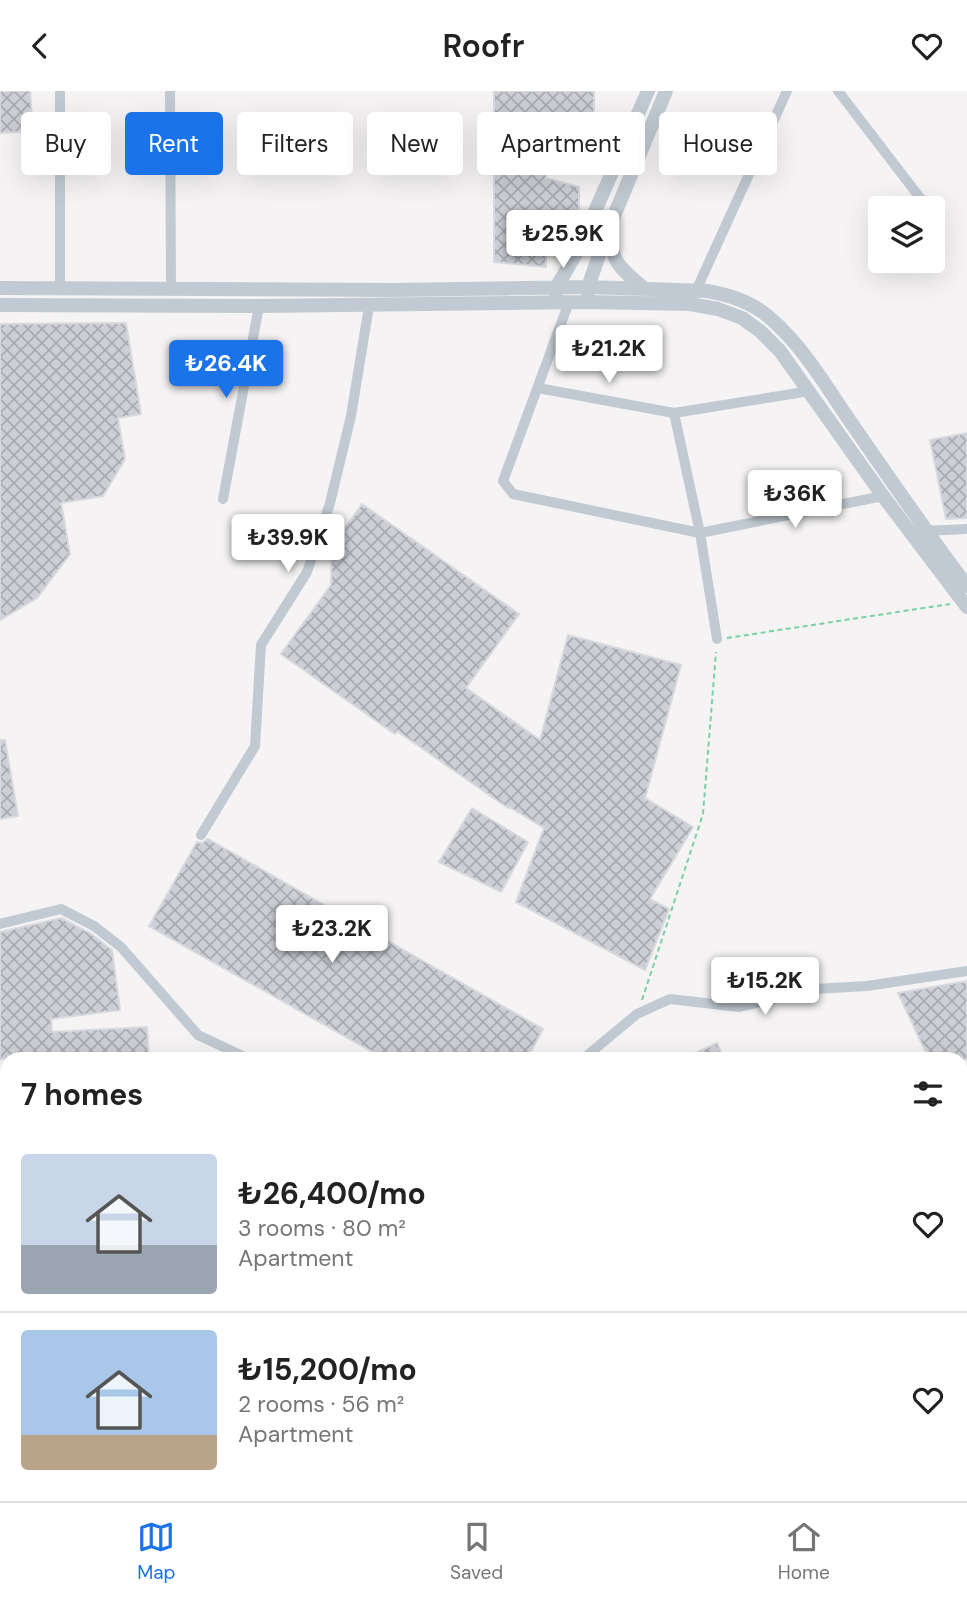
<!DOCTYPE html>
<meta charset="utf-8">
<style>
body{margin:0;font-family:"DM Sans",sans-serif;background:#f6f6f6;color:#222;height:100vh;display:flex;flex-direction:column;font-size:26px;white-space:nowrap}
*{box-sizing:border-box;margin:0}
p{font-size:23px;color:#767676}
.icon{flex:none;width:38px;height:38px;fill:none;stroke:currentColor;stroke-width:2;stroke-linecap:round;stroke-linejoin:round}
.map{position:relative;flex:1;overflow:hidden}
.sheet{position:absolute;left:0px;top:961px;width:968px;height:450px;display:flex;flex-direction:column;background:#fff;border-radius:21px 21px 0 0;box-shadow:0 7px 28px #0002}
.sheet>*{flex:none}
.guide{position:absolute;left:21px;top:21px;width:926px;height:63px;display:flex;gap:14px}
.tools{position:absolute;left:868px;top:105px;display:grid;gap:14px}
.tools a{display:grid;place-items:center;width:77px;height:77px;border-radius:7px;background:#fff;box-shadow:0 7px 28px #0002;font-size:35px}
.price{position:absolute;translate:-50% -60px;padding:0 16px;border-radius:7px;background:#fff;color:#222;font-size:23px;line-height:46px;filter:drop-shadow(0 2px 4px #0008)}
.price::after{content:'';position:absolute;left:50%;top:42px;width:21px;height:16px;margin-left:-10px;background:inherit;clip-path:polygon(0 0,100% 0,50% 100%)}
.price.selected{background:#1a73e8;color:#fff}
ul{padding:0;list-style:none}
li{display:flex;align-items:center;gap:21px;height:175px;padding:0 21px}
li+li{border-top:2px solid #e0e0e0}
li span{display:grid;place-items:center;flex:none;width:196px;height:140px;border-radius:7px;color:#555}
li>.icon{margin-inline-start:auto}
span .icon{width:84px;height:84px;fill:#fffc;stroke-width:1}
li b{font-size:30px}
h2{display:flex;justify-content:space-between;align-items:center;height:84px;padding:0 21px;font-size:30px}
.tag{padding:0 24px;border-radius:7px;background:#fff;box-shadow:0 7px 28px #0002;font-size:24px;line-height:63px}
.tag.selected{background:#1a73e8;color:#fff}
header{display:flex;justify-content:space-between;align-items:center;height:91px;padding:0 21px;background:#fff;font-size:32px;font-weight:600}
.dock{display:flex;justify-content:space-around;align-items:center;height:98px;border-top:2px solid #e0e0e0;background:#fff;font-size:19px;color:#767676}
.dock a{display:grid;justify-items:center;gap:4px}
.dock .selected{color:#1a73e8}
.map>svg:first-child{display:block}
.building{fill:url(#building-cross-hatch);stroke:#d7d9de;stroke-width:2}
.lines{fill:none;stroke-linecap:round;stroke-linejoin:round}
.path{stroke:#7ad0a6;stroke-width:2;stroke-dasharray:5 3.5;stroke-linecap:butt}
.service{stroke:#c1cad2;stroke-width:5}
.minor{stroke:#c1cad2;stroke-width:10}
.tertiary{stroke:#c1cad2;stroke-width:14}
</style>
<header><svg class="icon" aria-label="back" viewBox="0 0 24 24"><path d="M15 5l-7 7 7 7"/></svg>Roofr<svg class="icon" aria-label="heart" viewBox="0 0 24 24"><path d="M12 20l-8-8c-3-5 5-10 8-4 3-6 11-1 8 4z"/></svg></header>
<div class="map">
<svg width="967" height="1410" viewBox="0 0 967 1410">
<defs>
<pattern id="building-cross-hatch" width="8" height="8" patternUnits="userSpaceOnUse" patternTransform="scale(1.75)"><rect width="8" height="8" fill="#cdcfd5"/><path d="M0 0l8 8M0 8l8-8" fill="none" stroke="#a8abb0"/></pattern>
</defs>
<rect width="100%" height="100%" fill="#f5f3f3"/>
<!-- building -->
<path class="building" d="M0 0H30L33 40 0 42Z
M494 0H594V51L546 45V87L579 96V127H569V146H558V163H546V176L494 171Z
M126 232 141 323 118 327 125 368 103 405 61 412 70 463 37 507 0 529V233Z
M967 342V427L946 428 930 349Z
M362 413 519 523 466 597 540 649 568 544 681 574 645 707 693 736 650 808 669 818 645 879 516 811 544 737 509 716 508 717 397 640 395 643 281 563 331 494 332 456Z
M0 649H5L18 725 0 728Z
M472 717 528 751 501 801 439 771Z
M208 748 543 938 529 964 508 968H385L149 835 197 751 202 752Z
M61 827 90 842 112 859 120 919 51 928 52 941 147 936 149 968H0V841Z
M967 890V968H929L898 902Z
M717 952 724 968H682Z"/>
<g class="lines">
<!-- path -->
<path class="path" d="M727 547 950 513
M642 909 703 723 716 561"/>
<!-- service -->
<path class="service" d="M612 1410V1404"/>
<!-- minor -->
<path class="minor" d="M60 0V198
M170 0 171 198
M838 0 921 108
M694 204 787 0
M569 211 503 390 513 403 700 442 883 405
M538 297 674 322
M223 408 259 215
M924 440 967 438
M717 548 700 442 674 322 810 300
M201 744 255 655 261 554 307 481 330 412 351 325 369 215
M0 833 61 818 94 835 121 856 198 944 249 968
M577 968 584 967 637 923 670 908 739 916 814 898 867 895 967 880
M311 1404V1409"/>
<!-- tertiary -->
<path class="tertiary" d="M609 140C612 173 621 178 645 198
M0 197 393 199 588 196 707 200C731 204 752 211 770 227 804 256 827 297 852 333 890 388 927 442 967 495
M556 202V197L577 161 648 0
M588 202V196L606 144 666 0
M0 214 259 215 587 211 690 213 718 218 742 227 760 240 780 260 883 405 967 516"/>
</g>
</svg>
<div class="tools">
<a><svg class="icon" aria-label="layers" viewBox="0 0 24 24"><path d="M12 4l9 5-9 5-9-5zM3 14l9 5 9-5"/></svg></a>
</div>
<b class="price" style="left:563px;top:179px">₺25.9K</b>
<b class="price" style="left:609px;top:294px">₺21.2K</b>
<b class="price selected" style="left:226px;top:309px">₺26.4K</b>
<b class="price" style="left:795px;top:439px">₺36K</b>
<b class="price" style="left:288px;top:483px">₺39.9K</b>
<b class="price" style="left:332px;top:874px">₺23.2K</b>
<b class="price" style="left:765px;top:926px">₺15.2K</b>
<div class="guide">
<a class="tag">Buy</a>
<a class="tag selected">Rent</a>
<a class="tag">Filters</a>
<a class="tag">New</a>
<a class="tag">Apartment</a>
<a class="tag">House</a>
</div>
<section class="sheet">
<h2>7 homes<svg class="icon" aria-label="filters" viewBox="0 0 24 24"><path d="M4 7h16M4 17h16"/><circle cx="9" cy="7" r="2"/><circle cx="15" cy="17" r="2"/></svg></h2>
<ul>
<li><span style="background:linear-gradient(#c9d6e8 65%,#9aa5b1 0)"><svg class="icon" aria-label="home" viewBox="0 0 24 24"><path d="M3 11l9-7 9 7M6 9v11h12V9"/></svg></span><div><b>₺26,400/mo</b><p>3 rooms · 80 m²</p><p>Apartment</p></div><svg class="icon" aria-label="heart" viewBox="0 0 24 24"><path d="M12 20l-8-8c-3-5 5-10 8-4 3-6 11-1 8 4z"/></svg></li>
<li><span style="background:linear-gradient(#a9c7e8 75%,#b9a48a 0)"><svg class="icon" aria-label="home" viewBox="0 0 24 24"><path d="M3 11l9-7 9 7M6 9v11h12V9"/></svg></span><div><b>₺15,200/mo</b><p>2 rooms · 56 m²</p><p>Apartment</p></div><svg class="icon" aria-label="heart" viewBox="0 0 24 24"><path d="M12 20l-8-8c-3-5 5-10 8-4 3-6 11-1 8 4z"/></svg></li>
</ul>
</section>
</div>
<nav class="dock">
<a class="selected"><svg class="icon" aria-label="map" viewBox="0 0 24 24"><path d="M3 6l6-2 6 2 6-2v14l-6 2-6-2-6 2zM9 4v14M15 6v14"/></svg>Map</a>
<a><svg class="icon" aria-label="saved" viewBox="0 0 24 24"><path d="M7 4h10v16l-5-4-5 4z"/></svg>Saved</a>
<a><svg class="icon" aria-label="home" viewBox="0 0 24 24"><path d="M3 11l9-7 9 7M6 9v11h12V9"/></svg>Home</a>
</nav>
